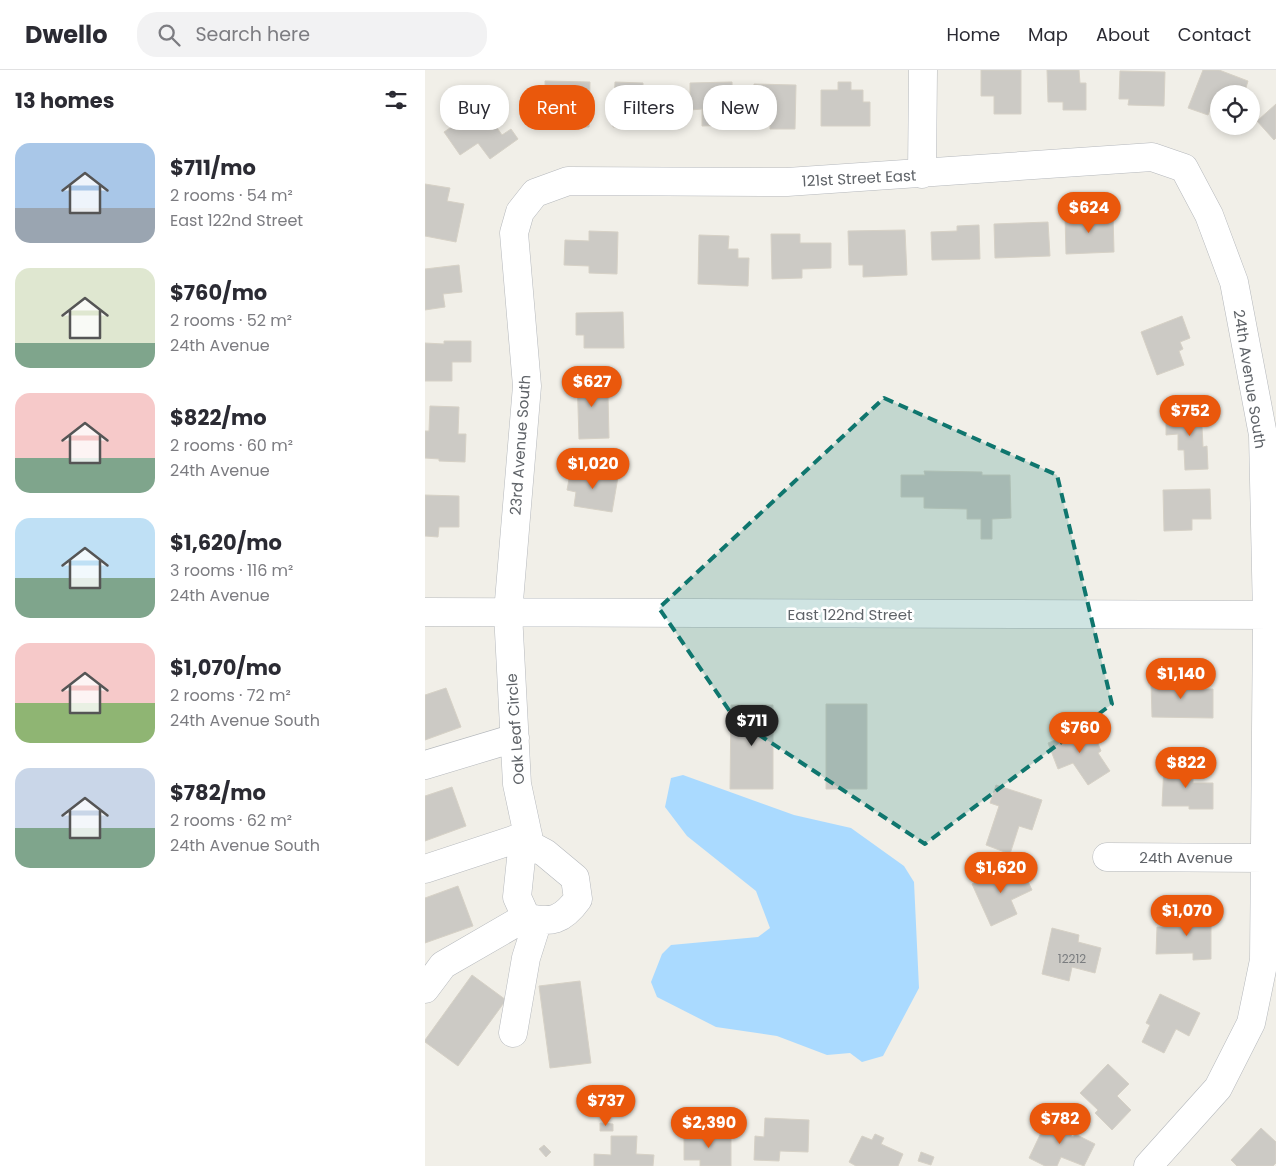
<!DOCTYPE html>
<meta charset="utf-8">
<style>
body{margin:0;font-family:Poppins,sans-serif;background:#f2f2f3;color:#2b2b33;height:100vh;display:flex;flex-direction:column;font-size:19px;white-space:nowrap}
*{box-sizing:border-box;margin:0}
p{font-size:16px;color:#7c7c81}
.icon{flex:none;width:28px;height:28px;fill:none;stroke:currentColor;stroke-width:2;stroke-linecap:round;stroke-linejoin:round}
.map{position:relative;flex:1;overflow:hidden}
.side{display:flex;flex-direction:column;background:#fff;width:425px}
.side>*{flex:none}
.banner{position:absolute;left:15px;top:15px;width:475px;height:45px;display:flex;gap:10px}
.fabs{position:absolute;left:785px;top:15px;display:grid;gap:10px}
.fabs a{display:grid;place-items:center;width:50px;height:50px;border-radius:50%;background:#fff;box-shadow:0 2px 8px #0003;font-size:25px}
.price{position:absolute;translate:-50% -42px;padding:0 11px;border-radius:18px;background:#ea580c;color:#fff;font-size:16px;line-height:32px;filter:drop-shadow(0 1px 2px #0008)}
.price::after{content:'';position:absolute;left:50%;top:30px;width:15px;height:11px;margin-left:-8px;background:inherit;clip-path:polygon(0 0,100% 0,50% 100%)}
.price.active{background:#222;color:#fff}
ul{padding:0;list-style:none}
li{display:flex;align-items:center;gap:15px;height:125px;padding:0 15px}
li span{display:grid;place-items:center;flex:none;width:140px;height:100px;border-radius:15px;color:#555}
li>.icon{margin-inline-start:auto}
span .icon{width:60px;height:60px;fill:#fffc;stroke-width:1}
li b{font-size:21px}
h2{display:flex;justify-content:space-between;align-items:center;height:60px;padding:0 15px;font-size:21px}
.pill{padding:0 18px;border-radius:20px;background:#fff;box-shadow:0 2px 8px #0003;font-size:18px;line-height:45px}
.pill.active{background:#ea580c;color:#fff}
header{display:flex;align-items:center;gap:30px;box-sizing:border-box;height:70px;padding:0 25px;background:#fff;border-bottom:1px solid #e1e1e2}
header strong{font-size:24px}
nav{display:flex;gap:28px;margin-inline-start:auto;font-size:18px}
.search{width:350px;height:45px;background:#f2f2f3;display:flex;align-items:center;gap:12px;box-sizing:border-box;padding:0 18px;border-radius:20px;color:#7c7c81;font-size:19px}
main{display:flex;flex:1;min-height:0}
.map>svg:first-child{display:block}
.water{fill:#aadaff}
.building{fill:#cccac5;stroke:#d6d1c6}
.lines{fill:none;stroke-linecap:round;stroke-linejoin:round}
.minor-casing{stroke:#b5b8bc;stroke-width:29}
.minor{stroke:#fff;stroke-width:28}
.marked{fill:#0f766e;fill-opacity:0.2;stroke:#0f766e;stroke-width:4;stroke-dasharray:10 6;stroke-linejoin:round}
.labels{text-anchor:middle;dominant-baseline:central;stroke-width:5;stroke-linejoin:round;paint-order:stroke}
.number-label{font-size:12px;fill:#7a7d7f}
.street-label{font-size:15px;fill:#5f6368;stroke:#fff}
</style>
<header>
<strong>Dwello</strong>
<div class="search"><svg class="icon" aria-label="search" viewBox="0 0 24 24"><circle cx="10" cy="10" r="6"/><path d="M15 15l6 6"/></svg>Search here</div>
<nav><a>Home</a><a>Map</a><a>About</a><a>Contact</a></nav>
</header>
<main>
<section class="side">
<h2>13 homes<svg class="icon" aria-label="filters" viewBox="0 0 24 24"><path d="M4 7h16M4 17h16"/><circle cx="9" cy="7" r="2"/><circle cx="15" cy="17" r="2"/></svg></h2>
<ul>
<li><span style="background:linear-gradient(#a9c7e8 65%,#9aa5b1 0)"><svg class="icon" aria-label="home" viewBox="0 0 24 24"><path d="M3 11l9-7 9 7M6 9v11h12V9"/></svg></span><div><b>$711/mo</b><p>2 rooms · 54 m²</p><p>East 122nd Street</p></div></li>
<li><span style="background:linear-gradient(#dfe7d0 75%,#7fa58c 0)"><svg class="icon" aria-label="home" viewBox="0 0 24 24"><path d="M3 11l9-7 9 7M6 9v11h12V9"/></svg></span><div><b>$760/mo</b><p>2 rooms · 52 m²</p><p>24th Avenue</p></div></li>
<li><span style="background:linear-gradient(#f6c9c9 65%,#7fa58c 0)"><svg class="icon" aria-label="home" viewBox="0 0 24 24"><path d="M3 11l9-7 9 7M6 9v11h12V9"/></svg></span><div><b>$822/mo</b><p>2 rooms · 60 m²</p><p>24th Avenue</p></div></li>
<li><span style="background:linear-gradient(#bfe0f5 60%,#7fa58c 0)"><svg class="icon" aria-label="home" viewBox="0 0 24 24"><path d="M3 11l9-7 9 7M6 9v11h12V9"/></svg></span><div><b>$1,620/mo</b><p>3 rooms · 116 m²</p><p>24th Avenue</p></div></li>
<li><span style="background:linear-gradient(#f6c9c9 60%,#8fb573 0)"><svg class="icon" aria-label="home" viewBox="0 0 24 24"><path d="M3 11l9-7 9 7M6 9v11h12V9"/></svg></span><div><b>$1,070/mo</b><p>2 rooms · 72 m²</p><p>24th Avenue South</p></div></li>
<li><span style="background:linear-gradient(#c9d6e8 60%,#7fa58c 0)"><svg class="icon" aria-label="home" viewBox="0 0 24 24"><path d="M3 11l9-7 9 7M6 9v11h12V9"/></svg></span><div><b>$782/mo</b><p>2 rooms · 62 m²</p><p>24th Avenue South</p></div></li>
</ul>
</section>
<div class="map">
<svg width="851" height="1096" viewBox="0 0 851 1096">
<rect width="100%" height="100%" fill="#f1efe8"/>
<!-- water -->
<path class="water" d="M258 705 369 745 426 758 479 796 489 812 494 918 458 986 437 992 425 983 402 985 352 966 291 957 232 927 226 912 237 884 246 875 333 867 345 858 331 821 262 766 240 737 246 708Z"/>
<!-- building -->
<path class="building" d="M556 0H596V44H569V26H556Z
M622 0H654L655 13H661V40H638V32H623Z
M778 0H794L823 11 819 24H794V37L787 34 783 45 763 38Z
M695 1 740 2 739 36 703 35 704 29H694Z
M120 11 165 12 164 57H136V48L129 47V38H120Z
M190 12 218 13V25H240V48L217 47 216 58 188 57Z
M307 12 308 55 277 56V39L265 40V13Z
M413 12H426V20H438V32H445V56H396V20H413Z
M329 14 371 15 370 59H345V42L328 41Z
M851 34V68L849 70 832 51Z
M57 36 77 65 86 59 93 69 65 89 53 73 35 85 19 62Z
M0 114 25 118 22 131 39 134 31 172 0 166Z
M688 145 689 182 641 184 640 146Z
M623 152 625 186 570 188 569 154Z
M554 155 555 189 507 190 506 162 532 161V156Z
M480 160 482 205 438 207V195H424L423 161Z
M164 161 193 162 192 204 164 203V196L139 195 140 170 164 171Z
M346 164H375V173H406V198L377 199V208L347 209Z
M274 165 304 166 303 179H313V188H324L323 216 273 214Z
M34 195 37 222 18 224 20 237 0 240V199Z
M198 242 199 278H159V265H151V243Z
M757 246 765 268 755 272 758 279 754 281 759 295 732 305 716 262Z
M19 271H46V292H27V311H0V273L19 274Z
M176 305 177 326H183L184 368 154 369 152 306Z
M5 336 34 337 33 364H41L40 392 14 391V389L0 388V361H4Z
M776 337 778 377 782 376 783 399 760 400 759 380H753V364L741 365V350H750V339Z
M146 399 193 407 187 442 149 436 151 422 142 420Z
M499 401 557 402V405H585L586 448 567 449V469H556V449H542V439L499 438V427H476V405H500Z
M785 419 786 449H767V460L739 461 738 420Z
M0 425 34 426V457H14L13 467 0 466Z
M726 611H766V619H788V648L727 647Z
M21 618 36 657 0 670V625Z
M401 634H442V719H401Z
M306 635H348V719H305Z
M666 656 676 681 673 683 685 701 663 715 648 693 633 699 623 673Z
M739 696H768V713H788V739H764V736H737Z
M571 715 617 730 607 760 594 756 585 784 561 775 574 736 565 733Z
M27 717 41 756 0 771V726Z
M596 796 607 820 586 830 592 844 566 856 547 814 572 802 574 806Z
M33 816 48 856 0 873V828Z
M786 844V889L768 890V883L731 884 732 857H755V845Z
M627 858 654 865 653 872 676 878 670 903 647 897 644 911 617 904Z
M47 905 81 930 33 996 0 972V970Z
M155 911 166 993 125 998 114 916Z
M735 924 775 943 764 966 751 959 739 983 717 972 725 955 721 953Z
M683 994 704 1014 692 1026 706 1040 687 1060 670 1043 673 1040 655 1023Z
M624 1046 650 1058 646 1066 648 1067 650 1064 670 1074 659 1096 636 1087 632 1096H620L604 1088Z
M340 1048 384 1050 383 1082 355 1081 354 1091 329 1090 330 1066 339 1067Z
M175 1053 188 1054V1061H175Z
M836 1058 851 1072V1093L848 1096H812L806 1090Z
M259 1063H306V1096H275V1090H259Z
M450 1064 459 1068 456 1074 478 1084 473 1096H431L424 1092 437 1066 447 1070Z
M186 1066H212L211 1084 229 1085 228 1096H169V1084L186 1085Z
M119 1075 126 1082 121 1087 114 1079Z
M496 1082 509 1087 506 1095 493 1091Z"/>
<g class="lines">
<!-- minor casing -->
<g class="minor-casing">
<path id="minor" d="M497 104 498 0
M0 542 851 545
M0 695 90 668
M105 775 92 714 83 543 102 316 89 163 95 142 110 123 143 111 362 112 727 87 759 98 784 145 809 212 838 365 842 545 839 890 826 953 793 1018 723 1096
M105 775 120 783 150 808 153 829C138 850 126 854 101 847L92 827 96 789Z
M682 787 840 788
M0 799 103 765
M0 919 18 895 101 847
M88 963 101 888 113 850"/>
</g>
<!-- minor -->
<use href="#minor" class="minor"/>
</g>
<!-- marked area -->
<path class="marked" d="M459 328 632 405 687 634 500 774 310 649 234 538Z"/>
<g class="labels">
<!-- number labels -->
<g class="number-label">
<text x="647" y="888">12212</text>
</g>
<!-- street labels -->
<g class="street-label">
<text transform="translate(434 108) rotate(-3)">121st Street East</text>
<text transform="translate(825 309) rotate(81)">24th Avenue South</text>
<text transform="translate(95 375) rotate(-86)">23rd Avenue South</text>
<text x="425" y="544">East 122nd Street</text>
<text transform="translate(90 659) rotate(-94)">Oak Leaf Circle</text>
<text x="761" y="787">24th Avenue</text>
</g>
</g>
</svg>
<div class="fabs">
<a><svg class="icon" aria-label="locate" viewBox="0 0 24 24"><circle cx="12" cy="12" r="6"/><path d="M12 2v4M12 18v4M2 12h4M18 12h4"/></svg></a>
</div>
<b class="price" style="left:664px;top:164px">$624</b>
<b class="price" style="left:167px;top:338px">$627</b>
<b class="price" style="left:765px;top:367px">$752</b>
<b class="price" style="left:168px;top:420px">$1,020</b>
<b class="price" style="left:756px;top:630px">$1,140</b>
<b class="price active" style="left:327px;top:677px">$711</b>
<b class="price" style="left:655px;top:684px">$760</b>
<b class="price" style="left:761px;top:719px">$822</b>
<b class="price" style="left:576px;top:824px">$1,620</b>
<b class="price" style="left:762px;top:867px">$1,070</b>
<b class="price" style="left:181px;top:1057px">$737</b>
<b class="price" style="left:635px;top:1075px">$782</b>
<b class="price" style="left:284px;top:1079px">$2,390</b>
<div class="banner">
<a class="pill">Buy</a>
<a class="pill active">Rent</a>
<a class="pill">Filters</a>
<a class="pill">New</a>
</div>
</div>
</main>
